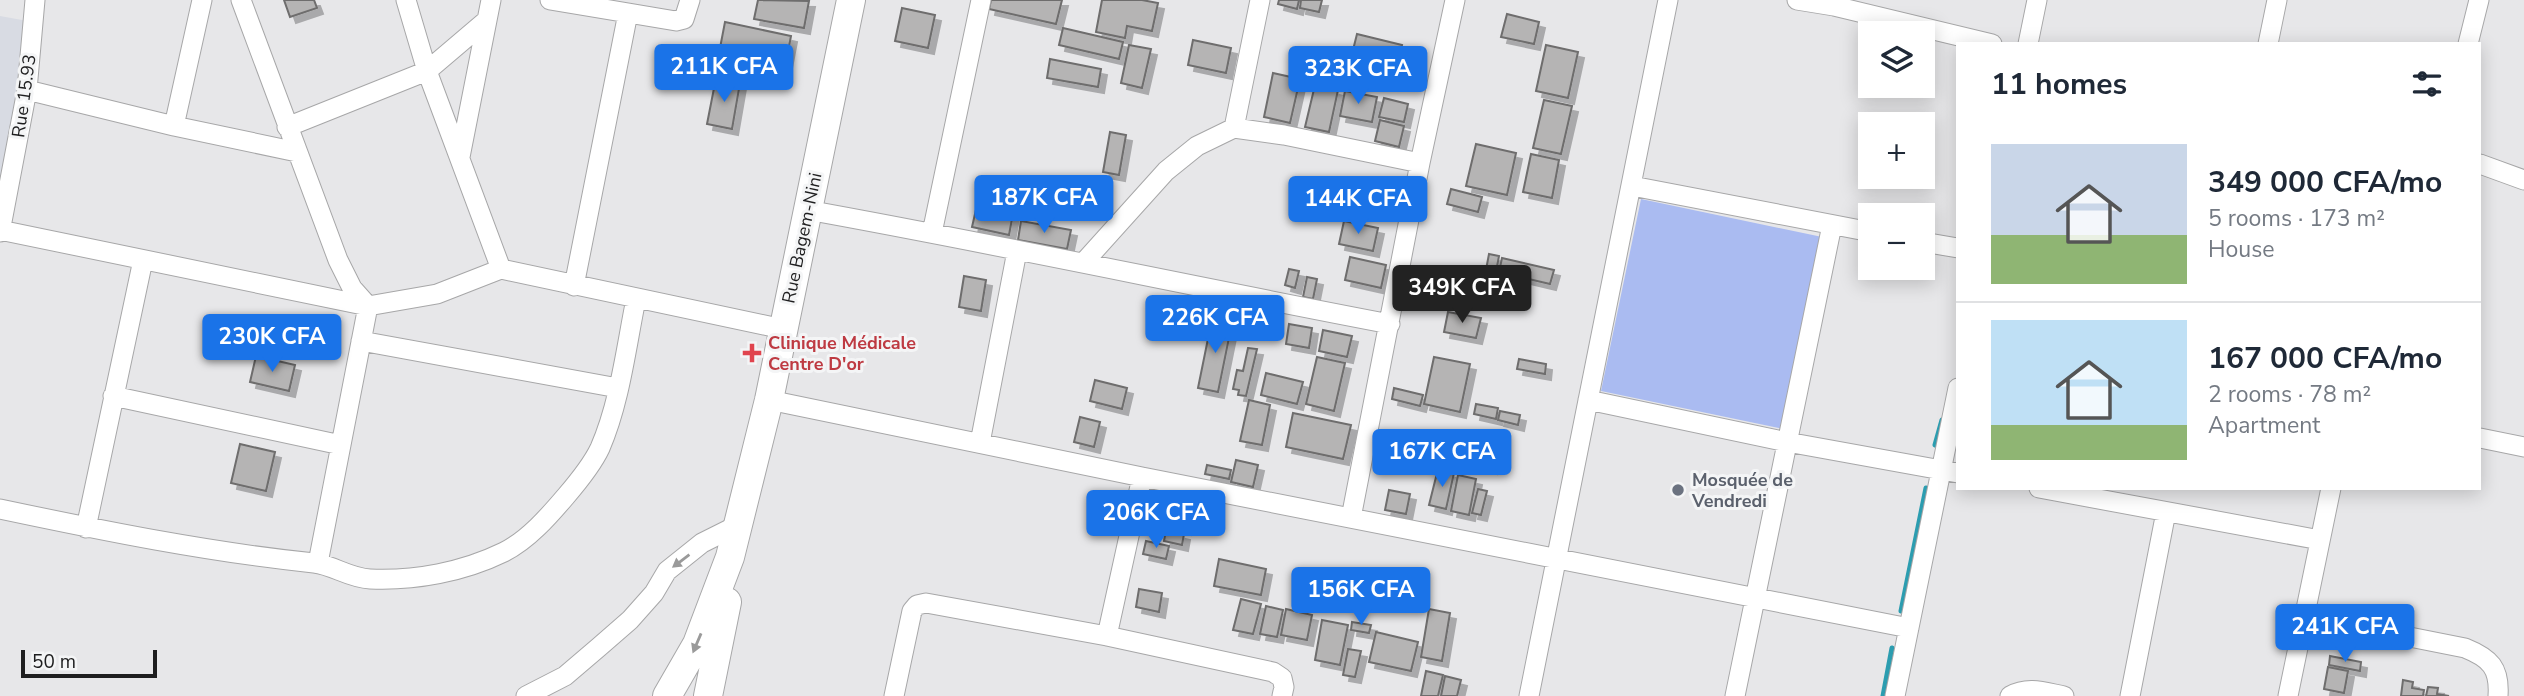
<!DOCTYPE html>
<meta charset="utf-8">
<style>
body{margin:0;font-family:"Nunito Sans",sans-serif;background:#f6f6f7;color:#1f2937;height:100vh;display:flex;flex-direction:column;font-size:26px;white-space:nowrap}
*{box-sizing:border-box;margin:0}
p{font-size:23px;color:#747a83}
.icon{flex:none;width:38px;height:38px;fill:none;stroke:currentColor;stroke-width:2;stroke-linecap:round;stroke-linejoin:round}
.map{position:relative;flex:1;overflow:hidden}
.side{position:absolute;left:1956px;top:42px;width:525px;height:448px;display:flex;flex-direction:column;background:#fff;border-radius:0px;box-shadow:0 4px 18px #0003}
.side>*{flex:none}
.fabs{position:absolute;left:1858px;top:21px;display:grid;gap:14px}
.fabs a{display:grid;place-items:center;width:77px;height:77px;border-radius:0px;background:#fff;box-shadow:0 4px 18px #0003;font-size:35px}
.scale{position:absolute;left:21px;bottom:18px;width:136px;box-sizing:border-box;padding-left:7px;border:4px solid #1e1e1f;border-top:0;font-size:19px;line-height:24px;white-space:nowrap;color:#1e1e1f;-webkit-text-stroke:5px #f4f5f6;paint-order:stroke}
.price{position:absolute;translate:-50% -60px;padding:0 16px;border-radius:7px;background:#1a73e8;color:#fff;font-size:23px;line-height:46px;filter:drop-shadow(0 2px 4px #0008)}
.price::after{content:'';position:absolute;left:50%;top:42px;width:21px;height:16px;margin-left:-10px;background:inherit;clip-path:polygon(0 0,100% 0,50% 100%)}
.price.active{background:#222;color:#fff}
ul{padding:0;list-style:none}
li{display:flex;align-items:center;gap:21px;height:175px;padding:0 35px}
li+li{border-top:2px solid #e0e1e3}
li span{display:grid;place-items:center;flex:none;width:196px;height:140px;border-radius:0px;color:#555}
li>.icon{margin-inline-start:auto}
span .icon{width:84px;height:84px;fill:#fffc;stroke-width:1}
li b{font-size:30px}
h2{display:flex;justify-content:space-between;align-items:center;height:84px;padding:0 35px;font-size:30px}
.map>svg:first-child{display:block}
.built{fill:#d8dbe3}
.grass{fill:#aabbf1}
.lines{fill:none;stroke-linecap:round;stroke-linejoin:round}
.stream{stroke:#2c9db0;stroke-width:5}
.building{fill:#b5b4b4;stroke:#6e6d6d;stroke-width:2;filter:url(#shadow)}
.street-casing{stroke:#a7a7a8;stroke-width:21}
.secondary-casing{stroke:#a7a7a8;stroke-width:30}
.street{stroke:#fff;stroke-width:19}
.secondary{stroke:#fff;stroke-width:28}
.oneway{fill:#9a9a9a}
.health-dot{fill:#e0444e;stroke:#f4f5f6;stroke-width:2.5}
.worship-dot{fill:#6b7280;stroke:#f4f5f6;stroke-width:2.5}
.labels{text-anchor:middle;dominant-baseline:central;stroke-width:6;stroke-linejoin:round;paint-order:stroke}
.street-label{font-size:18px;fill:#1e1e1f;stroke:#f4f5f6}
.health-label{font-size:18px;font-weight:bold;fill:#be3a42;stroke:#f4f5f6;text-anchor:start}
.worship-label{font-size:18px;font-weight:bold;fill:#5b616d;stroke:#f4f5f6;text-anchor:start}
</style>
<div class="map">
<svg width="2524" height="696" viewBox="0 0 2524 696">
<defs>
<filter id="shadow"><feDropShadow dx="6" dy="6" stdDeviation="0" flood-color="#0004"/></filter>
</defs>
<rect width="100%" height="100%" fill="#e7e7e9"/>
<!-- built -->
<path class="built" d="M0 16 33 22 0 183Z"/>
<!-- grass -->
<path class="grass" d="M1641 199 1827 238 1788 430 1601 391Z"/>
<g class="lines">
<!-- stream -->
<path class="stream" d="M1935 445 1942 420
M1901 611 1926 488
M1883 696 1892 648"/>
</g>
<!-- building -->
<path class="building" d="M284 0H314L317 8 290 17Z
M758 0 809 1 804 28 754 19Z
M991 0H1062L1056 24 989 9Z
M1102 0H1142L1158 3 1152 31 1127 26 1125 38 1096 32Z
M1279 0H1299L1297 9 1278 4Z
M1301 0H1322L1319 12 1300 8Z
M902 8 935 15 928 48 895 41Z
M1507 14 1539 22 1534 44 1501 37Z
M725 22 791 36 786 62 720 48Z
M1063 28 1123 42 1119 59 1059 45Z
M1357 34 1402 45 1397 64 1352 54Z
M1193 40 1231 48 1226 73 1188 65Z
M1129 45 1151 49 1142 88 1121 83Z
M1546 45 1578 52 1568 98 1536 91Z
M1050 59 1101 69 1098 87 1047 78Z
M1273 73 1300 79 1290 123 1264 117Z
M716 78 740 83 732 129 707 124Z
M1315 85 1338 90 1329 132 1305 127Z
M1345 91 1377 97 1372 122 1340 116Z
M1384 98 1408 104 1404 122 1379 117Z
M1544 100 1572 106 1561 154 1533 148Z
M1380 120 1404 126 1399 147 1375 141Z
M1110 132 1126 135 1119 175 1103 172Z
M1476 144 1516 153 1507 195 1466 186Z
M1531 154 1559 160 1552 198 1523 192Z
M1451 189 1482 197 1478 212 1447 204Z
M978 201 1014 208 1009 235 972 227Z
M1021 221 1071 230 1067 249 1018 240Z
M1344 221 1378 228 1373 251 1339 244Z
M1489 254 1499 256 1495 277 1485 275Z
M1350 257 1386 265 1381 288 1345 280Z
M1502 258 1554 270 1550 284 1499 272Z
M1289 269 1299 271 1295 288 1285 285Z
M964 276 986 280 981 311 959 307Z
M1307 277 1317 279 1313 299 1303 297Z
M1448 312 1481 318 1476 338 1444 332Z
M1212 319 1232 323 1218 392 1198 388Z
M1289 324 1312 328 1309 348 1286 344Z
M1323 330 1352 336 1347 357 1319 351Z
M1248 348 1257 349 1246 396 1238 395 1239 390 1233 389 1237 370 1243 371Z
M256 356 295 365 289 391 250 382Z
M1317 357 1345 363 1334 411 1306 404Z
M1434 357 1470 364 1460 412 1424 404Z
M1519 359 1546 364 1545 374 1517 369Z
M1266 373 1303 382 1297 404 1261 395Z
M1095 380 1127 388 1122 409 1090 401Z
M1394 388 1423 395 1420 406 1392 399Z
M1249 400 1270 405 1262 445 1240 441Z
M1476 404 1498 408 1496 419 1474 414Z
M1500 411 1520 415 1518 425 1498 420Z
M1293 413 1351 425 1343 459 1286 447Z
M1080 417 1100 422 1094 447 1074 442Z
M240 444 275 452 266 491 231 483Z
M1471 445 1495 451 1491 468 1466 462Z
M1236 460 1258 465 1253 487 1231 482Z
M1207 465 1231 470 1229 479 1205 474Z
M1438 469 1454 473 1446 509 1429 505Z
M1458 475 1476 479 1469 515 1451 511Z
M1478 489 1487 491 1481 515 1472 513Z
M1389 490 1410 494 1406 514 1385 510Z
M1179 516 1188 518 1185 529 1176 526Z
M1166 530 1184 534 1182 545 1164 541Z
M1146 541 1169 546 1166 559 1143 554Z
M1219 559 1266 569 1261 595 1214 586Z
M1139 589 1162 593 1159 612 1136 607Z
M1241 599 1261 604 1253 634 1233 630Z
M1266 606 1283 610 1277 637 1260 634Z
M1286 609 1312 615 1307 640 1281 635Z
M1429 609 1450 613 1442 661 1421 657Z
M1322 620 1348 625 1340 665 1315 660Z
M1352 622 1371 625 1369 633 1351 630Z
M1376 632 1418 642 1411 671 1369 662Z
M1348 649 1361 651 1355 677 1343 675Z
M2330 656 2361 662 2360 671 2329 665Z
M2328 667 2348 671 2344 693 2324 689Z
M1426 671 1443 675 1438 696H1421Z
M1445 676 1461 680 1457 696H1441Z
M2403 680 2413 682 2412 688 2424 690 2423 696H2401Z
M2428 687 2438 688 2437 694 2449 696H2426Z"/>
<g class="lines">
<!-- street casing -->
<g class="street-casing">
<path id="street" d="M241 0 338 260 352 288 368 306
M406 0 427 71 501 269
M550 0 676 21 684 19 690 0
M1797 0 1834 6 1992 44
M2028 44 2037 0
M2268 44 2277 0
M2468 44 2479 0
M27 90 174 126 297 152
M174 126 202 0
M287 127 427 71 487 20
M1234 128 1260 0
M460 157 491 0
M2480 164 2524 180
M1632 186 1871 232
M807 210C1002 245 1195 287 1390 324
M0 230 368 306 437 294 501 269 783 329
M0 232 27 90 35 0
M932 233 981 0
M1923 242 1958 248
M1084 262 1166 171 1197 146 1234 128 1284 135 1420 163
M574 286 628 13
M361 341 618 388
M113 396 341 445
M769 400 1142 477 1909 628
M1588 400 1787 442 1958 473
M2480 438 2524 447
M980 443 1017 251
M2039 488 2320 540
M0 509C104 531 208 552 314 563 333 565 349 578 370 579 415 581 463 572 504 552 528 540 549 516 566 496 578 482 592 465 600 448 620 402 626 348 636 299
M1351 518 1420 163 1455 0
M86 528 143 260
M318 563 368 306
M2304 616 2465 648C2490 658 2500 668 2498 696
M1107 636 1142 477
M526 696 565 676 599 647 630 620 654 593 667 571 702 543 738 525
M894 696 912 611 917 605 926 603 1107 636 1273 672 1282 678 1284 687 1282 696
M1529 696 1668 0
M1735 696 1832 225
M1895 696 1958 388
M2010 696C2028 686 2044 692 2064 696
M2130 696 2166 512
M2288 696 2331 488"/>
</g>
<!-- secondary casing -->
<g class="secondary-casing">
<path id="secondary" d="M667 696 697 644 730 557 769 400 851 0
M708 696 727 602"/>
</g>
<!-- street -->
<use href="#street" class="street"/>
<!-- secondary -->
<use href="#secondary" class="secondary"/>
</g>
<!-- one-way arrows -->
<defs><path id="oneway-solid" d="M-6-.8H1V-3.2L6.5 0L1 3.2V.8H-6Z" transform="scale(1.75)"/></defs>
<g class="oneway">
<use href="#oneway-solid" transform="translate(681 561) rotate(143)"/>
<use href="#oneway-solid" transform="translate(697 643) rotate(113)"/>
</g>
<!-- markers -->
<path class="health-dot" d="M748.5 342.5h7v7h7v7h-7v7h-7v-7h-7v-7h7z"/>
<circle class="worship-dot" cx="1678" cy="490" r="7"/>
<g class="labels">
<!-- street labels -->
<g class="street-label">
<text transform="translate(24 96) rotate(-82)">Rue 15.93</text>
<text transform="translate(802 238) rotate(-78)">Rue Bagem-Nini</text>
</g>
<!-- health labels -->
<g class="health-label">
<text x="768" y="343">Clinique Médicale<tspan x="768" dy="21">Centre D'or</tspan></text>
</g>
<!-- worship labels -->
<g class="worship-label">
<text x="1692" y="480">Mosquée de<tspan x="1692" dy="21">Vendredi</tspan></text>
</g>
</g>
</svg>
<div class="fabs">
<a><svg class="icon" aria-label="layers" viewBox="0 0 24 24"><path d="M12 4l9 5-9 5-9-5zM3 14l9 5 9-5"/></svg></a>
<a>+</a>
<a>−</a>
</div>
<div class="scale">50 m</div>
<b class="price" style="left:724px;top:104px">211K CFA</b>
<b class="price" style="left:1358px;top:106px">323K CFA</b>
<b class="price" style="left:1044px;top:235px">187K CFA</b>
<b class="price" style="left:1358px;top:236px">144K CFA</b>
<b class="price active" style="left:1462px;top:325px">349K CFA</b>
<b class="price" style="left:1215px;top:355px">226K CFA</b>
<b class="price" style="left:272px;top:374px">230K CFA</b>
<b class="price" style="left:1442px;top:489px">167K CFA</b>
<b class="price" style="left:1156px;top:550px">206K CFA</b>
<b class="price" style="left:1361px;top:627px">156K CFA</b>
<b class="price" style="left:2345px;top:664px">241K CFA</b>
<section class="side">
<h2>11 homes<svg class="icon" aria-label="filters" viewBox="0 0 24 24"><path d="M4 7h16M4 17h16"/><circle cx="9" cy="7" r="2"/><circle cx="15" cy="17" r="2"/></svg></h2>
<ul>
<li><span style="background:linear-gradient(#c9d6e8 65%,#8fb573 0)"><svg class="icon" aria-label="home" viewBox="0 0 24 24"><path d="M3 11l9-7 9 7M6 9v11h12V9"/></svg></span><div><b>349 000 CFA/mo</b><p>5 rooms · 173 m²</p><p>House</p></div></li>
<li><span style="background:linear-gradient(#bfe0f5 75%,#8fb573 0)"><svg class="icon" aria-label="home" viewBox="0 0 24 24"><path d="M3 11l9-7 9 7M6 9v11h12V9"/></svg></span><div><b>167 000 CFA/mo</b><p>2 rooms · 78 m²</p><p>Apartment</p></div></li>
</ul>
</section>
</div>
